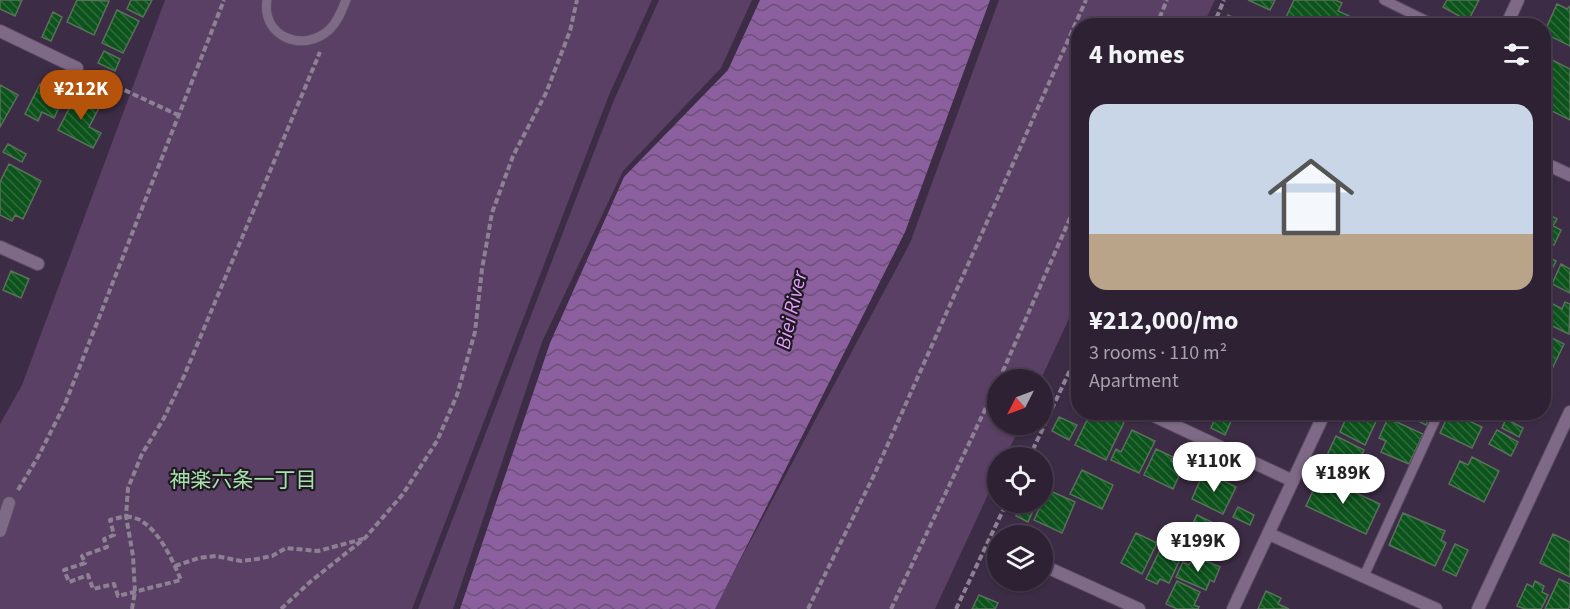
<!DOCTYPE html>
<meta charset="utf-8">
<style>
body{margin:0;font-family:"Source Sans 3","Noto Sans JP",sans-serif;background:#36293c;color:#f1f3f6;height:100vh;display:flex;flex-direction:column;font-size:22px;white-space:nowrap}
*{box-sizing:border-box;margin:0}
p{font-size:20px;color:#a7a3ac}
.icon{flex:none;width:33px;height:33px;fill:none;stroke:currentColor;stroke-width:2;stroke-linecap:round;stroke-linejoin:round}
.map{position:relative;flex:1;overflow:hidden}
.side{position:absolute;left:1071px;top:18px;width:480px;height:402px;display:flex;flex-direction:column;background:#2e2134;border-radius:24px;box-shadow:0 2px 4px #0004,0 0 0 2px #493e4f}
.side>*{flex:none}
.needle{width:39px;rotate:228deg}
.fabs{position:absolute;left:987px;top:369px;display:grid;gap:12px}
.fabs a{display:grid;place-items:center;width:66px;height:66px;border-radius:50%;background:#2e2134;box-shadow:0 2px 4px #0004,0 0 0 2px #493e4f;font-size:30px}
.price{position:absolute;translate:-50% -51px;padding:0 14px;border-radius:21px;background:#fff;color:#222;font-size:20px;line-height:39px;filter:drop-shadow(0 2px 3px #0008)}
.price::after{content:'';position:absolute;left:50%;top:36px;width:18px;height:14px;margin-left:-9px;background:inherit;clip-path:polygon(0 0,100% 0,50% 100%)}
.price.on{background:#b45309;color:#fff}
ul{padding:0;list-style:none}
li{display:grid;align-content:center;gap:12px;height:318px;padding:0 18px}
li span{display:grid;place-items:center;height:186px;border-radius:18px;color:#555}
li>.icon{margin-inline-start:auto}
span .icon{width:108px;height:108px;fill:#fffc;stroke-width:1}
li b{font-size:26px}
h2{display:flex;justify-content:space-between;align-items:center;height:72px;padding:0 18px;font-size:26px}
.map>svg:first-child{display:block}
.grass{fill:#5a4064}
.water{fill:url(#water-waves)}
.building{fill:url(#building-back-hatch);stroke:#58725a;stroke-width:1.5}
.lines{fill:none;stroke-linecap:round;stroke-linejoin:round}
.service-casing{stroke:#5a4a61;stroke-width:11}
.pedestrian-casing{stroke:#5a4a61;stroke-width:14}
.minor-casing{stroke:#5a4a61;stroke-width:14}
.path{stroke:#8e8095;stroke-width:4;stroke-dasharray:6 3;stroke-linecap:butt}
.service{stroke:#7e6a86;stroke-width:9}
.pedestrian{stroke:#7e6a86;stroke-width:12}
.minor{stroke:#7e6a86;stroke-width:12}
.labels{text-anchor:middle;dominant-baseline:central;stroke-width:4.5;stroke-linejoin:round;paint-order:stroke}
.water-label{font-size:21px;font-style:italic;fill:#e1a2fb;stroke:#201823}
.neighbourhood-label{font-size:21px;fill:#a5e2a9;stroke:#201823}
</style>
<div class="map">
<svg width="1570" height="609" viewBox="0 0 1570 609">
<defs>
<pattern id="water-waves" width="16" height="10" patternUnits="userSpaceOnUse" patternTransform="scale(1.5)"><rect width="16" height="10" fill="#8c5f9f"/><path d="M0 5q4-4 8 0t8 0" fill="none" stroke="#6b5176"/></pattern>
<pattern id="building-back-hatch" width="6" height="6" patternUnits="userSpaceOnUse" patternTransform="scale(1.5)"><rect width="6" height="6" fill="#0d531c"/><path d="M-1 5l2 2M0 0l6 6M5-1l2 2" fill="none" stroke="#306b3d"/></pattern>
</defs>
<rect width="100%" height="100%" fill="#3d2c45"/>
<!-- grass -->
<path class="grass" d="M165 0H652L609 95 412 609H0V424L22 385Z
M659 0H752L721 68 623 171 542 342 453 609H418L614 100Z
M999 0H1215L1203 25 1078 26V299L1041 379 998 380V424L1021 425 1005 457 998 458 997 475 935 609H714L910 243Z"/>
<!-- water -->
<path class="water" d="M760 0H990L905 232 715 609H460L550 343 624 177 728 70Z"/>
<!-- building -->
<path class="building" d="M0 0H22L15 16 0 9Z
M77 0 109 1 94 35 67 22Z
M131 0H152L143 17 127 9Z
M1248 0H1275L1270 10Z
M1294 0H1335L1342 3 1338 11 1360 21 1357 26H1282Z
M1447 0H1479L1468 21 1443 7Z
M1557 4 1567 9 1570 6V46L1544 33Z
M117 10 139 21 123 53 102 43Z
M53 12 62 17 51 41 42 37Z
M1228 15 1251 26H1223Z
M104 51 120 59 115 71 98 63Z
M1544 56 1570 69V120L1544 107Z
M40 84 64 97 54 118 42 112 38 121 25 114Z
M0 85 18 95 0 127Z
M75 92 100 106 89 127 101 133 93 148 58 130 70 107 68 105Z
M8 144 26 154 22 162 3 152Z
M9 164 41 181 23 219 15 215 12 221 0 215V182Z
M1544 212 1557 219 1553 226 1561 230 1554 245 1544 240Z
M1544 255 1556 261 1547 279 1544 278Z
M1561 264 1570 269V293L1552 284Z
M11 271 29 279 21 298 3 290Z
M1549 302 1562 309 1565 302 1570 304 1569 334 1544 322V313Z
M1544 334 1564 344 1552 369 1544 365Z
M1091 412H1108L1125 420 1106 460 1075 445Z
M1218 412H1235L1225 435 1211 428Z
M1349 412H1364L1377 419 1365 445 1340 432Z
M1400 412H1432L1426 425Z
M1450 412 1482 427 1472 448 1440 433Z
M1059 417 1077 425 1069 440 1052 431Z
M1388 418 1423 434 1409 464 1381 452 1386 441 1379 438Z
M1506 419 1523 428 1519 437 1502 428Z
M1132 430 1155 441 1139 473 1111 460 1116 449 1121 452Z
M1497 430 1518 442 1511 456 1489 444Z
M1336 436 1364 450 1348 483 1320 470Z
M1156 449 1173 457 1171 461 1183 467 1173 489 1144 475Z
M1472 457 1499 471 1484 502 1449 484 1460 461 1468 465Z
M1082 470 1113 485 1102 509 1070 494Z
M1204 471 1236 487 1223 514 1192 499Z
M1320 476 1380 504 1366 534 1306 506Z
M1048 490 1075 502 1062 533 1034 520Z
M1022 502H1037L1028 522 1016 516Z
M1238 507 1254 515 1250 525 1233 517Z
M1403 513 1445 531 1441 540 1446 543 1435 566 1389 545Z
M1197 515 1224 528 1209 559 1182 545Z
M1136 533 1157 543 1142 574 1121 563Z
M1553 534 1570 542V577L1540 563Z
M1455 544 1468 550 1456 576 1443 570Z
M1161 548 1181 557 1169 583 1160 579 1157 584 1146 579Z
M1194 556 1220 567 1214 582 1210 580 1206 590 1176 577 1183 562 1189 565Z
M1559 579 1570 584V606L1568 609H1545Z
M1177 581 1200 592 1194 605 1199 607 1198 609H1177L1166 604Z
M1535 581 1544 586 1542 592 1548 595 1541 609H1525L1517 606 1527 584 1533 587Z
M1266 591 1281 598 1278 604 1289 609H1258Z
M979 595 998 603 995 609H972Z"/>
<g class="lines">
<!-- service casing -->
<g class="service-casing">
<path id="service" d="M267 0C261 37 304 54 330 29 338 21 342 10 346 0
M1384 0 1437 26
M1544 179 1550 166
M1364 576 1439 412"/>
</g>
<!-- pedestrian casing -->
<g class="pedestrian-casing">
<path id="pedestrian" d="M0 531 9 503"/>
</g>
<!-- minor casing -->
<g class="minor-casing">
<path id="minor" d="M1506 26 1518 0
M0 31 77 68
M1544 163 1570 175
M0 247 38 264
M1151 412 1150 414 1293 481
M1269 534 1436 609
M1042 565 1139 609
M1233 609 1325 412
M1478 609 1570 412"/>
</g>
<!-- path -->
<path class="path" d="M1156 26 1167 0
M1213 26 1224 0
M92 75 178 115
M999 380 1078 200
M1029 458 1078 353
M18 490 38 457 65 404 224 0
M126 516C130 517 136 518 140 520 160 532 172 559 181 580L118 596 114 584 93 589 88 575 69 582 64 570 85 563 82 556 107 547 104 539 114 535 110 520Z
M175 566 199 558 216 556 241 561 257 559 272 556 286 548 318 551 363 539
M132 609 135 592 133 556 126 516 128 488 142 454 164 418 184 376 320 52
M281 609 310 582 365 538 403 494 437 441 457 395 475 332 482 269 492 213 513 156 546 93 570 31 577 0
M808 609 875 473 1086 0
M891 609 998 382
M956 609 1007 502"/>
<!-- service -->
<use href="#service" class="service"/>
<!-- pedestrian -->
<use href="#pedestrian" class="pedestrian"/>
<!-- minor -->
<use href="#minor" class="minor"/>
</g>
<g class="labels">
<!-- water labels -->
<g class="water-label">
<text transform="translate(791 310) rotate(-77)">Biei River</text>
</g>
<!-- neighbourhood labels -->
<g class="neighbourhood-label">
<text x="243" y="480">神楽六条一丁目</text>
</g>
</g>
</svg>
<div class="fabs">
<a><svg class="needle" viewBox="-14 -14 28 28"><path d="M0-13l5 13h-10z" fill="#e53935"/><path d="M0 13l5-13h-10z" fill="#a7a3ac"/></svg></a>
<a><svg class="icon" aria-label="locate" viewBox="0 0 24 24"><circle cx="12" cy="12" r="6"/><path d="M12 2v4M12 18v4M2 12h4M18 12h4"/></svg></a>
<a><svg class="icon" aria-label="layers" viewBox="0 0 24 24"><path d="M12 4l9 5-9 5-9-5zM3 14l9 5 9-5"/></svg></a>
</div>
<b class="price on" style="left:81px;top:121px">¥212K</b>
<b class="price" style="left:1214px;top:493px">¥110K</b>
<b class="price" style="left:1343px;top:505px">¥189K</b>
<b class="price" style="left:1198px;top:573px">¥199K</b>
<section class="side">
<h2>4 homes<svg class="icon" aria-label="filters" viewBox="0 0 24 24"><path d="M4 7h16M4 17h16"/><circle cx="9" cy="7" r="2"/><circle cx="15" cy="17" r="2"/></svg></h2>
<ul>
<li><span style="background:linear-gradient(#c9d6e8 70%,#b9a48a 0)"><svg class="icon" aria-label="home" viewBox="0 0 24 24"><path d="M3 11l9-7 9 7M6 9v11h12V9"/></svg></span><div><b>¥212,000/mo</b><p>3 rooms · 110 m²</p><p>Apartment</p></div></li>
</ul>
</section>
</div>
